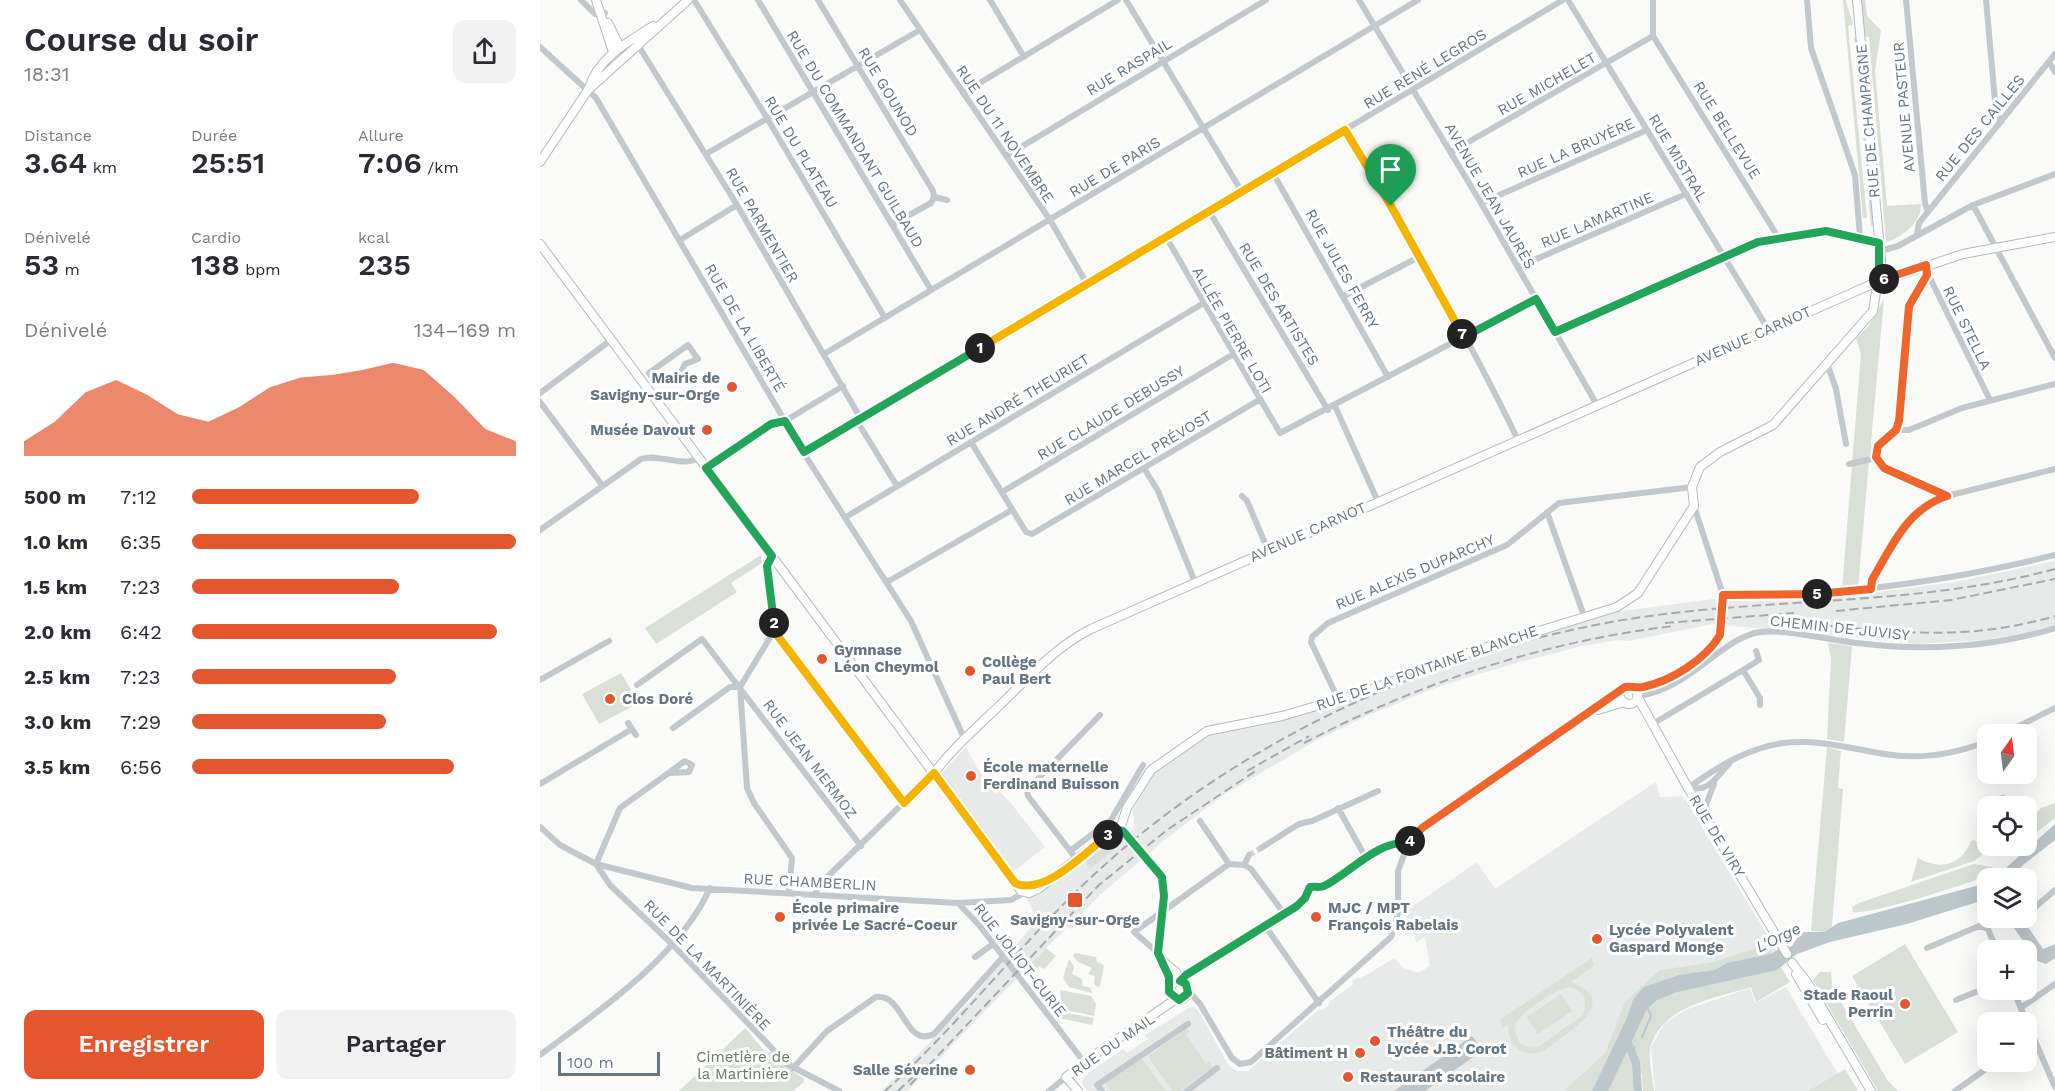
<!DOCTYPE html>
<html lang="fr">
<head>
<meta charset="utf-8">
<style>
	:root { --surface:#fff; --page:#f2f2f3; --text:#2b2b33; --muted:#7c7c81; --accent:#e4572e }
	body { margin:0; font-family:"Work Sans",sans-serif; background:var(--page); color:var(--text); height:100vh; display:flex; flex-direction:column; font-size:22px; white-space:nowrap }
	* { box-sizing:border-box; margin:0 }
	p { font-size:20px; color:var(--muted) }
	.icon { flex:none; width:33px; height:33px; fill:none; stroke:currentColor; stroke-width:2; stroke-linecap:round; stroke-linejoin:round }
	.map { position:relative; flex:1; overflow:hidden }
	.drawer { display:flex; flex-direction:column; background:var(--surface); width:540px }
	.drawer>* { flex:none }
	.needle { width:39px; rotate:14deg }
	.tools { position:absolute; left:1437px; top:724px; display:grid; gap:12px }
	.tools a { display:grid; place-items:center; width:60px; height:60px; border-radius:12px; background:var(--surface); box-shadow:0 6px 24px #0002; font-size:30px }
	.scale { position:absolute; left:18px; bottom:15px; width:102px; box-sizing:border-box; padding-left:6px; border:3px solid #657683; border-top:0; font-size:16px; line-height:21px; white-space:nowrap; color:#657683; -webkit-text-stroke:4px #fff; paint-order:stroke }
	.pin { position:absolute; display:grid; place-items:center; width:51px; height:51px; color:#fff; margin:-62px -26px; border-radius:50% 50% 50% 0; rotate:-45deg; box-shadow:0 0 6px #0007 }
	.pin .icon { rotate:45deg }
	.km { position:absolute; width:30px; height:30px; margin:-15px; border-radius:50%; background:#222; color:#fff; font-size:16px; line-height:30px; text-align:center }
	.round { display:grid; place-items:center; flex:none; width:63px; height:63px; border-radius:12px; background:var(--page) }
	.overview { display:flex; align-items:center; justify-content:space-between; height:102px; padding:0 24px }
	h1 { font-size:33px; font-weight:600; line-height:45px }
	.stats { display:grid; grid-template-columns:repeat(3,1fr); gap:9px; height:102px; padding:6px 24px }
	.stats div { display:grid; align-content:center }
	.stats b { font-size:30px; font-weight:600 }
	.stats small { font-size:16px; font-weight:400 }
	.stats p { font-size:16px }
	.chart { height:168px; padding:12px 24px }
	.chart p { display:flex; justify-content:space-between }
	.chart svg { width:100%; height:108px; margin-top:6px; fill:var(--accent); opacity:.7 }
	.primary-button { display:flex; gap:12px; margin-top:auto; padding:12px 24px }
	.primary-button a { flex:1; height:69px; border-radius:12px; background:var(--accent); color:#fff; font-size:24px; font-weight:600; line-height:69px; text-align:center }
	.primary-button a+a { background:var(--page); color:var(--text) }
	ul { padding:0 24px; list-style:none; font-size:20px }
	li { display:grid; grid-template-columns:96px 72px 1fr; align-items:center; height:45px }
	li i { height:15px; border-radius:8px; background:var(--accent) }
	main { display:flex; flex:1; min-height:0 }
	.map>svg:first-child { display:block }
</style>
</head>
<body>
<main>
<section class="drawer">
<div class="overview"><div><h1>Course du soir</h1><p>18:31</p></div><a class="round"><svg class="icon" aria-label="share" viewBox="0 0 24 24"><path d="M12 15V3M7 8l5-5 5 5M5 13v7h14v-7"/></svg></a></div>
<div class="stats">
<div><p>Distance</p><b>3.64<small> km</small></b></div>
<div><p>Durée</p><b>25:51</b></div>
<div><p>Allure</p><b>7:06<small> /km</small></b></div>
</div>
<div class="stats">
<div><p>Dénivelé</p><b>53<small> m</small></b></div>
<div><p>Cardio</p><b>138<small> bpm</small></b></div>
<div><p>kcal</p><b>235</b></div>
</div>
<div class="chart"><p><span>Dénivelé</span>134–169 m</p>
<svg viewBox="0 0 160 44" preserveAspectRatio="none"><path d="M0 44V38L10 30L20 18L30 13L40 19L50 27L60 30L70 24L80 16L90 12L100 11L110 9L120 6L130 9L140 20L150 33L160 38V44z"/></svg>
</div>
<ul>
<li><b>500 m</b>7:12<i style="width:70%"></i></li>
<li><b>1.0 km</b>6:35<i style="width:100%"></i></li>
<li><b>1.5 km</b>7:23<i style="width:64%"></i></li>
<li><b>2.0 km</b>6:42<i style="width:94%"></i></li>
<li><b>2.5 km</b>7:23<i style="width:63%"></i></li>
<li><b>3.0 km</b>7:29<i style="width:60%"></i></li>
<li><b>3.5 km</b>6:56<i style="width:81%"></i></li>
</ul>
<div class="primary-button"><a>Enregistrer</a><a>Partager</a></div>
</section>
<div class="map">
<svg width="1515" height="1091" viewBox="0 0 1515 1091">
	<rect width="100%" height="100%" fill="#fafaf8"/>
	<path fill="#e8e9e9" d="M1515,561V625L1481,634L1445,640L1376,644L1174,624L1088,641L1078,640L1042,646L973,664L900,686L829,715L779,739L682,796L627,838L561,894L543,912L545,915L531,929L528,927L506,948L368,1091H341L429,1002L497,920L486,897L545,858L551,865L594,829L593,810L613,773L673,731L871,677L974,641L1082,611L1181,598L1322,594L1415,582Z
		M426,747L436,766L456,794L459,791L470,802L505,847L474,871L401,774Z
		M1116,782L1120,797L1143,796L1241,958L1119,989L1060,1091H548L542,1084L544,1076L583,1049L587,1053L608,1039L605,1035L652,1006L657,1009L689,1066L697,1071H708L777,1011L788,1007L790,1001L814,984L812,981L818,977L820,979L854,958L863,968L878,973L890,966L885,937L876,942L874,934H867V910L937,862L955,889Z
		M1246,987L1298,1074L1268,1091H1115L1111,1047L1124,1024L1145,1010L1210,988L1215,1003Z"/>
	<path fill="#dadfd7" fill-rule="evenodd" d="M1303,0H1306C1307,10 1312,16 1313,25L1308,26L1327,218H1323Z
		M1320,0H1325L1327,16L1341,30L1335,71L1347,206L1381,204C1381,223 1363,237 1346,242L1329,37L1324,36Z
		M1314,38L1317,39L1334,226H1331Z
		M1344,299L1331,442L1333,458L1329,460L1318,588L1302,589L1321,354L1316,338L1328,327Z
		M221,555L222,563L191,583L197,592L116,644L105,628Z
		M1288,643L1312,646L1304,742L1287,739L1291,659Z
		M81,673L99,703L59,724L42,694Z
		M1287,747L1301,751L1298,788L1303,789L1292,926L1284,932L1271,931Z
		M1464,794L1469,807H1448L1447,820L1440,803Z
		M1515,803V818L1487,840V822L1501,808Z
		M580,839L585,840L550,869L545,862L571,841Z
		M1434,840L1440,845L1447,842L1449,850L1434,861L1371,882L1378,858C1400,871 1422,865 1431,841Z
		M1434,864L1452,867V874C1430,883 1332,915 1313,912L1312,907L1319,903Z
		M1365,944L1418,1032L1365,1064L1312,976Z
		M1227,945L1250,982L1216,1002L1211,987C1176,998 1124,1005 1111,1045C1107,1057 1113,1078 1114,1091H1103L1102,1074L1106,1073L1101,1074L1102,1091H1024L1065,1053L1085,1002L1120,970L1169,963Z
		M506,948L516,956L504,969L499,966L492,974L482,973Z
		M535,953L556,957L557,962L564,965L560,986L557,987L554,983L555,976L548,974L552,968L538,962L533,956Z
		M1052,958L1054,966L1031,982C1074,998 1043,1023 1021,1038C1014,1043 1005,1051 997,1053C979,1056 966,1041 969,1024L962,1028L961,1019ZM1030,987C1045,991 1048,1003 1043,1015L998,1047L991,1048L979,1043L974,1027C978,1013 1016,989 1030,987Z
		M529,959L534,967L532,974L542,979L543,986L551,988L552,993L529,987L523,978Z
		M1280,972H1291L1292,987L1348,1081L1358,1091H1338L1273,980Z
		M520,990L551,996L556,1004L554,1016L517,1008L521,998Z
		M1021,994L1032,1011L998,1034L987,1017Z
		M516,1011L554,1018L552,1025L515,1017Z
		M205,1028L227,1054L232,1050L249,1068L263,1078L264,1082L253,1091H139Z
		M647,1029L650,1031L646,1034L666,1064L670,1061L672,1067L640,1091H632L608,1056Z
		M602,1059L626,1091H570L566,1083L597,1060Z
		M1305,1069L1318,1091H1268Z"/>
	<path fill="#bbc7cb" d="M1515,824V840L1483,865L1471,879H1465L1467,867Z
		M1447,883V899L1367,924L1290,942L1257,954L1237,970L1137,992L1117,1000L1107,1009L1068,1091H1052L1087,1018L1093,1000L1104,987L1139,975L1175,970L1187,963L1231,954L1243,946L1245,949L1252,946L1261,932H1284L1298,923Z
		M1467,918H1482L1503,949L1515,944V958L1506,964L1497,961Z
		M932,1036L943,1050L885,1091H854Z"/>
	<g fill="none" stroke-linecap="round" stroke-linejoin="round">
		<path stroke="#bbc7cb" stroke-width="2" d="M1102,1037L1111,1016L1107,1007
			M1092,1051L1095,1047"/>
		<path stroke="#bbc7cb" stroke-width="8" d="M1088,1043L1096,1063L1098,1091"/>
		<path stroke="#d5d9db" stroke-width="6" stroke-dasharray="6 3" stroke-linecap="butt" d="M709,855L721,848"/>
		<defs>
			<path id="secondary" d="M56,0L73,52
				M68,23L80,47
				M49,88C58,58 88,42 113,26
				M0,162L48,90L148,0
				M0,244L481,891L489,893L498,889L559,842L580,829
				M1080 695a9 9 0 1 1 18 0a9 9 0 1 1-18 0Z
				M1097,696L1148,788L1247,954
				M1058,710L1084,702
				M394,773C413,748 436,728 459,706C488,678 515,647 551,629L1330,285L1423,254L1515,237
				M580,829L587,808L611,770L667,731L742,716L828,691L908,659L1077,607L1098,593L1154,506L1152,487L1160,467L1180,452L1233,425L1333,311L1341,260L1317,0
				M580,829L622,877L624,896L618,953L624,962L630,986
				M868,844L882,827L1083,689
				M476,883L487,887L503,882
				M625,963L636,972L639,981
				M1252,963L1267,982L1331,1091
				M1256,974L1283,1020
				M630 990a9 9 0 1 1 18 0a9 9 0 1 1-18 0Z
				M538,1091L526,1077L544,1062L636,999"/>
		</defs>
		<use href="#secondary" stroke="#b3babf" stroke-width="10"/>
		<path stroke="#c3c8cc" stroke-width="6" d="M41,0L55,14L65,13
			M154,0L227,118L345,318
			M218,0L391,290
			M278,0L393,191L394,197L391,203L353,224
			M360,0L510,220L547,284
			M450,0L484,57
			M586,0L702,192
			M819,0L941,203L1057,405
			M1028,0L1228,329
			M1113,0V36
			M1267,0L1271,48L1315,175L1320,237
			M1366,0L1385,203L1388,212
			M1446,0L1456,112L1461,122
			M1113,36L1235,232L1237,238
			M98,45L197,205L321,419
			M0,47L56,98L263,452L371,621L424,738
			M1509,62L1515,72
			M423,93L578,0
			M805,130C867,231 927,334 978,440
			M911,152L1113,36
			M166,154L380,30
			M466,156L726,0
			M733,173L848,377
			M394,197L407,200
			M941,203L1107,130
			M1433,205L1515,358
			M669,211L788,410
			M1377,234L1379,223L1515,54
			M626,237L740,433L996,299
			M140,240L197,205
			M1340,251L1358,246L1433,205L1515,174
			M978,267L1146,194
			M1387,272L1450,400
			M804,296L879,257
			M1015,332L1218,242L1286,231L1339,243
			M148,345L158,359L145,364L139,376L114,380L109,373Z
			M284,354L878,0
			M1287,363L1296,389L1306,444
			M0,393L71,340
			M0,402L62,485
			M795,406L838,502
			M317,421L357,486
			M1356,430L1369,306L1387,275
			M431,442L486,532L492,534L719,400
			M263,452L1023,0
			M1309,464L1332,459
			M166,468L231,425L245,421L303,386
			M604,468L618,491L655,582
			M462,492L692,355
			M702,496L707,501L728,550
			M1407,496L1344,468L1336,457L1338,446L1356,430H1369L1422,408L1515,384
			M1154,506L1183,595L1184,606
			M1007,512L1044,616
			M306,517L662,304
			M0,530L101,459C120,453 141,468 159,458
			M232,556L227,566L234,631L200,687L207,788L214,803L252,858L249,893
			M347,582L472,510
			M1331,589L1332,580L1361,530L1385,505L1407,496L1515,469
			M1183,595C1296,597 1406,582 1515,555
			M234,631L365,803
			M1203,670L1219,660L1216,651
			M0,680L69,641
			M97,685L162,639L321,846
			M1094,688C1123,684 1178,657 1182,625
			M1097,696C1148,691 1183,636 1221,632C1247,629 1289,640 1316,643C1382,651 1451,648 1515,628
			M798,699L771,642L772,637L788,623L967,545L1019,503L1152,487
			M88,723L96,735
			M1111,725L1203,670L1220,698V705
			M133,728L190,687H200
			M1461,735L1515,708
			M0,784L92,729
			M1148,788C1177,767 1208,748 1243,743C1277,739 1310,748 1344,754C1380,760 1413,755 1448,741
			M1148,788C1170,792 1175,778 1189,764
			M798,808L826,858
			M1169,820L1166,805L1174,784
			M660,821L689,864
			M0,827L20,845L56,864L152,888L418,903L471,900L487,891
			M721,848L759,824L772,821L838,791
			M530,851L571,820L603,765
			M537,860L488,796L487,790L560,715
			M56,864L70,885L132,944L247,1064L299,1091
			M56,864L80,808L145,761L152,765L149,772L131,773
			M704,865L709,855
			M275,895L279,885L394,773
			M418,903L439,925L544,1062
			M1486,915L1515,890
			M726,927L779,1003
			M1387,948L1439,926L1448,929L1457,951
			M618,953L594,932L689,864L704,865L711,869L743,912
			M435,957L453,944
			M640,981L646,975L757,906L765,899L770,887C775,886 780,888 784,885C807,875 842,837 868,844L858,871V913L851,937L711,1062L700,1064L692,1058L660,1004L648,990
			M1473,990L1515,1087
			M1416,1000L1448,987
			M1482,1007L1515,984
			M0,1055C59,1011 139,957 170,888
			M253,1068L287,1031L336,997C364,993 365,1049 394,1034L463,957
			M509,1091L526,1077
			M562,1091L557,1085L648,1024
			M647,1091L677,1068
			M1415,1091L1456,1062"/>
		<use href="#secondary" stroke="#fff" stroke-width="8"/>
		<path stroke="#a2aab0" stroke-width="2" stroke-dasharray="9 4.5" stroke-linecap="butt" d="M1296,611L1411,600L1515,579
			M1232,621C1335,628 1412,646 1515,616
			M1125,623L1254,613
			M764,743C879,683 1004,641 1134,626
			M707,771L769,736
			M370,1085L559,885L627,830L717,770
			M345,1091C417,1027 475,950 544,884C687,747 882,655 1077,621C1223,596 1371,608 1515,569
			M358,1091L374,1076"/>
		<path stroke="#c3c8cc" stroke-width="6" d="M1182,625L1184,606"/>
	</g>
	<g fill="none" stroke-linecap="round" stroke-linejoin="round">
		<defs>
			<path id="split-1" d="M440,348L805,130L851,206"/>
			<path id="split-2" d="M234,623L227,566L232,556L166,468L231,424L245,421L264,452L440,348"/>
			<path id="split-3" d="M234,623V631L364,803L394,773L475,883C504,897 547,851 568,835"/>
			<path id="split-4" d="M568,835L578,830L583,831L622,877L624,896L618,953L629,977V992L639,1000L648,993L646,984L640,981L646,975L757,906L765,898L770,887C775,886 780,888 784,886C807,875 842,837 868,844L870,841"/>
			<path id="split-5" d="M870,841L882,828L1085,687C1091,686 1096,688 1103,687C1131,681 1165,660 1180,635L1183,595L1277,594"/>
			<path id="split-6" d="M1277,594L1331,589L1332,580C1352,546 1367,509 1407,496L1344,468L1336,457L1338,446L1356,430L1359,421L1369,306L1387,275L1386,265L1344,279"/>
			<path id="split-7" d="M922,334L924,337L996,299L1015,332L1218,242L1286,231L1339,243V281L1344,279"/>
			<path id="split-8" d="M851,206L922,334"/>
		</defs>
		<use href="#split-1" stroke="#fff" stroke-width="12"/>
		<use href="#split-2" stroke="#fff" stroke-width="12"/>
		<use href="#split-3" stroke="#fff" stroke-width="12"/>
		<use href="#split-4" stroke="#fff" stroke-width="12"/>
		<use href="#split-5" stroke="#fff" stroke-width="12"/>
		<use href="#split-6" stroke="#fff" stroke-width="12"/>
		<use href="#split-7" stroke="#fff" stroke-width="12"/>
		<use href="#split-8" stroke="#fff" stroke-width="12"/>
		<use href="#split-1" stroke="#f5b400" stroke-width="8"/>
		<use href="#split-2" stroke="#22a559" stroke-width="8"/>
		<use href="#split-3" stroke="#f5b400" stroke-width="8"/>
		<use href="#split-4" stroke="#22a559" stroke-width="8"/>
		<use href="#split-5" stroke="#f0652b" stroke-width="8"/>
		<use href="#split-6" stroke="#f0652b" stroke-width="8"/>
		<use href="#split-7" stroke="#22a559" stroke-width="8"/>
		<use href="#split-8" stroke="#f5b400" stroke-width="8"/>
	</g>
	<g fill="#e4572e" stroke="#fff" stroke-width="2">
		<circle cx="192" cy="387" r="6"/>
		<circle cx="167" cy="430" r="6"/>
		<circle cx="282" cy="659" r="6"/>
		<circle cx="430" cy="671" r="6"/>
		<circle cx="70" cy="699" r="6"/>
		<circle cx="431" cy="776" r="6"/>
		<rect x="527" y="892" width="16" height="16" rx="3"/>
		<circle cx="240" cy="917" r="6"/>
		<circle cx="776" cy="917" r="6"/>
		<circle cx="1057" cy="939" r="6"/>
		<circle cx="1365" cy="1004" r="6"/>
		<circle cx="835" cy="1041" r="6"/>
		<circle cx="820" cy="1053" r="6"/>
		<circle cx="430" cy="1070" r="6"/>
		<circle cx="808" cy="1077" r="6"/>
	</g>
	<g text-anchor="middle" stroke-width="6" stroke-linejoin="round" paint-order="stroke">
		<g font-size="15" fill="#657683" stroke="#fff">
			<text transform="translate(589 67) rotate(-31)" y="5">RUE RASPAIL</text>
			<text transform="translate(885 69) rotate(-31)" y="5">RUE RENÉ LEGROS</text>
			<text transform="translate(1007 84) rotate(-30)" y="5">RUE MICHELET</text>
			<text transform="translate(348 92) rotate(59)" y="5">RUE GOUNOD</text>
			<text transform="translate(1364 107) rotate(-95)" y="5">AVENUE PASTEUR</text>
			<text transform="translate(1328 121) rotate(-95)" y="5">RUE DE CHAMPAGNE</text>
			<text transform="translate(1440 128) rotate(-51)" y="5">RUE DES CAILLES</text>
			<text transform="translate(1187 130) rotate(58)" y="5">RUE BELLEVUE</text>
			<text transform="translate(465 134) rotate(56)" y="5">RUE DU 11 NOVEMBRE</text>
			<text transform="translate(315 139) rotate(59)" y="5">RUE DU COMMANDANT GUILBAUD</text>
			<text transform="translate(1036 148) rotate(-24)" y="5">RUE LA BRUYÈRE</text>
			<text transform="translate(261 152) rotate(59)" y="5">RUE DU PLATEAU</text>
			<text transform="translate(1138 158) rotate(59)" y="5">RUE MISTRAL</text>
			<text transform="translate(575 167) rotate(-31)" y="5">RUE DE PARIS</text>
			<text transform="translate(950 196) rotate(60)" y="5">AVENUE JEAN JAURÈS</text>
			<text transform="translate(1057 220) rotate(-23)" y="5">RUE LAMARTINE</text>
			<text transform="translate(222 225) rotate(60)" y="5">RUE PARMENTIER</text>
			<text transform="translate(802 269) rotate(61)" y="5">RUE JULES FERRY</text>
			<text transform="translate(739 304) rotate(59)" y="5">RUE DES ARTISTES</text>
			<text transform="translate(205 328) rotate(60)" y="5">RUE DE LA LIBERTÉ</text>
			<text transform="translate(1427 328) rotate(64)" y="5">RUE STELLA</text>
			<text transform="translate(692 330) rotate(60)" y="5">ALLÉE PIERRE LOTI</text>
			<text transform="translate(1213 336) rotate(-24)" y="5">AVENUE CARNOT</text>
			<text transform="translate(478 400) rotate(-31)" y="5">RUE ANDRÉ THEURIET</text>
			<text transform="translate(571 413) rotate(-31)" y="5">RUE CLAUDE DEBUSSY</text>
			<text transform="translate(598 458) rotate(-31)" y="5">RUE MARCEL PRÉVOST</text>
			<text transform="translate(768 532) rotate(-24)" y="5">AVENUE CARNOT</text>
			<text transform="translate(875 572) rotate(-23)" y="5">RUE ALEXIS DUPARCHY</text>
			<text transform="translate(1300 628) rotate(6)" y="5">CHEMIN DE JUVISY</text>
			<text transform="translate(887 668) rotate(-19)" y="5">RUE DE LA FONTAINE BLANCHE</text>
			<text transform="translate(270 759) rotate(53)" y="5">RUE JEAN MERMOZ</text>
			<text transform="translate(1177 836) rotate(59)" y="5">RUE DE VIRY</text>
			<text transform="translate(270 882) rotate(3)" y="5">RUE CHAMBERLIN</text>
			<text transform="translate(480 960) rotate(52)" y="5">RUE JOLIOT-CURIE</text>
			<text transform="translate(167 965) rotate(46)" y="5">RUE DE LA MARTINIÈRE</text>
			<text transform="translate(573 1045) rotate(-35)" y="5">RUE DU MAIL</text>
		</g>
		<g font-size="15" font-weight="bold" fill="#657683" stroke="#fff" text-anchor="start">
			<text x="180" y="383" text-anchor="end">Mairie de<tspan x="180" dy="17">Savigny-sur-Orge</tspan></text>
			<text x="155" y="435" text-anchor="end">Musée Davout</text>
			<text x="294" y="655">Gymnase<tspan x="294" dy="17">Léon Cheymol</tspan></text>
			<text x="442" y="667">Collège<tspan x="442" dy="17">Paul Bert</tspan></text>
			<text x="82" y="704">Clos Doré</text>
			<text x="443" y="772">École maternelle<tspan x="443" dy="17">Ferdinand Buisson</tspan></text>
			<text x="252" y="913">École primaire<tspan x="252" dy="17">privée Le Sacré-Coeur</tspan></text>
			<text x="788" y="913">MJC / MPT<tspan x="788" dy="17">François Rabelais</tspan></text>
			<text x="535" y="925" text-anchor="middle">Savigny-sur-Orge</text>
			<text x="1069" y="935">Lycée Polyvalent<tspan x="1069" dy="17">Gaspard Monge</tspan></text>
			<text x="1353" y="1000" text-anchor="end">Stade Raoul<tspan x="1353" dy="17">Perrin</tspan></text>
			<text x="847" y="1037">Théâtre du<tspan x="847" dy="17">Lycée J.B. Corot</tspan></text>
			<text x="808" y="1058" text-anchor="end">Bâtiment H</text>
			<text x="418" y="1075" text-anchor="end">Salle Séverine</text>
			<text x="820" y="1082">Restaurant scolaire</text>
		</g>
		<g font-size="15" fill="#687a64" stroke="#fff">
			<text x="203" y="1062">Cimetière de<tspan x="203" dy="17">la Martinière</tspan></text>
		</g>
		<g font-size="16" font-style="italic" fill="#60757c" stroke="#fff">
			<text transform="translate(1238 937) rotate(-26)" y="6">L'Orge</text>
		</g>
	</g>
</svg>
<div class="tools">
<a><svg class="needle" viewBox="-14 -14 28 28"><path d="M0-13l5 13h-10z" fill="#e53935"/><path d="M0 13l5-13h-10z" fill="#7c7c81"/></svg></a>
<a><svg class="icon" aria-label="locate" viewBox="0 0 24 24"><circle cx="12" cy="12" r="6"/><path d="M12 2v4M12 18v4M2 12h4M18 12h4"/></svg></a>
<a><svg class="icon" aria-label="layers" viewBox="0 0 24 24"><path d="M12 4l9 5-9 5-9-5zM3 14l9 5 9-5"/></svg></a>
<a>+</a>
<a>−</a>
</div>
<div class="scale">100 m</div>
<div class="pin" style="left:851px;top:206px;background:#1e9e55"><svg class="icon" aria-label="arrive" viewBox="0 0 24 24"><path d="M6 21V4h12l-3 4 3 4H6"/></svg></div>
<b class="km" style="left:440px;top:348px">1</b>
<b class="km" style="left:234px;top:623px">2</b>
<b class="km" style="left:568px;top:835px">3</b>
<b class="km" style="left:870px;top:841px">4</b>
<b class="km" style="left:1277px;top:594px">5</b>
<b class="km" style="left:1344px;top:279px">6</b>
<b class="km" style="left:922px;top:334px">7</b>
</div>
</main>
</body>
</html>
